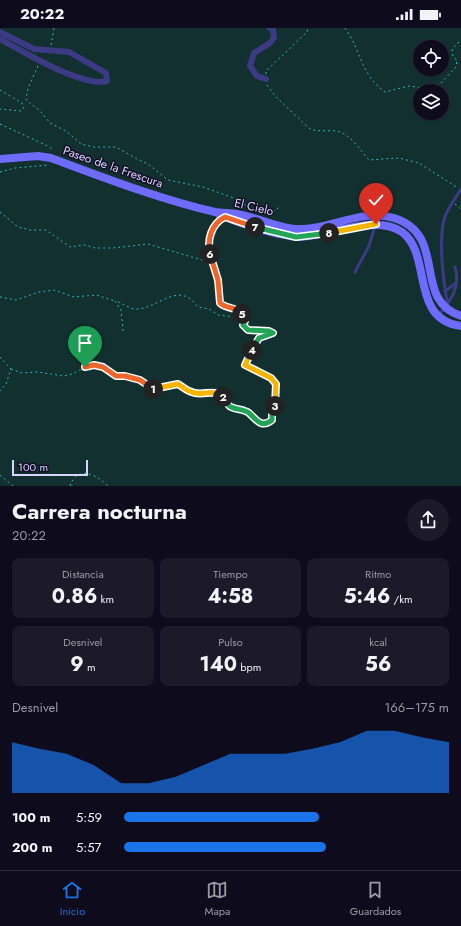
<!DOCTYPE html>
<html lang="es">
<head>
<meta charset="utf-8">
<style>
	:root { --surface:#0e0b1c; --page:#1c1929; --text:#f1f3f6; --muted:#9b9ba3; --line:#2e2b3b; --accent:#1a73e8 }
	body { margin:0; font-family:Jost,sans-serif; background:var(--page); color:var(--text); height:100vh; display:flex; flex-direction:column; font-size:15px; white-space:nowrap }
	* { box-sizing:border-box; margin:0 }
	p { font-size:13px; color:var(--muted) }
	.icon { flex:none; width:22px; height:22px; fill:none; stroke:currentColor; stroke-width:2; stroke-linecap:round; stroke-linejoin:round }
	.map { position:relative; height:458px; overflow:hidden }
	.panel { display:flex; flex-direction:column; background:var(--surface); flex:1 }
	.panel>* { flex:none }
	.buttons { position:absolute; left:413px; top:12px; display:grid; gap:8px }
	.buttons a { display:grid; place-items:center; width:36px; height:36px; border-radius:50%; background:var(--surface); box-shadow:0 1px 3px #0004,0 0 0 1px var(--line); font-size:20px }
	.scale { position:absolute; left:12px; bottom:10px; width:76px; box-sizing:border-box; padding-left:4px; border:2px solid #d9d4ff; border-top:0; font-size:11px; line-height:14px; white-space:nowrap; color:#d9d4ff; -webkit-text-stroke:3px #130f26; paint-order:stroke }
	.pin { position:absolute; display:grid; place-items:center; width:34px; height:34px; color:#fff; margin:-41px -17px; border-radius:50% 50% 50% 0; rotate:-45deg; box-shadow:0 0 4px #0007 }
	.pin .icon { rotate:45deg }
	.km { position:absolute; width:20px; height:20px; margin:-10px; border-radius:50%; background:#222; color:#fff; font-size:11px; line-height:20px; text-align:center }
	.round { display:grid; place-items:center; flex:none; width:42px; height:42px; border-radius:21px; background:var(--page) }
	.summary { display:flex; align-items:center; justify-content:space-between; height:68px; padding:0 12px }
	h1 { font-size:22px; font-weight:700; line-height:30px }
	.metrics { display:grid; grid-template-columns:repeat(3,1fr); gap:6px; height:68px; padding:4px 12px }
	.metrics div { display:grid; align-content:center; border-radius:8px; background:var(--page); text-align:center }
	.metrics b { font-size:20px; font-weight:700 }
	.metrics small { font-size:11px; font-weight:400 }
	.metrics p { font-size:11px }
	.chart { height:112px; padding:8px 12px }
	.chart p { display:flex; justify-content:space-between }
	.chart svg { width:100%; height:72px; margin-top:4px; fill:var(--accent); opacity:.7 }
	ul { padding:0 12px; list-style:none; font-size:13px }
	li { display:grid; grid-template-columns:64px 48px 1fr; align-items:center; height:30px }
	li i { height:10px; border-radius:5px; background:var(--accent) }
	.status { display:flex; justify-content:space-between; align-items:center; height:28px; padding:0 20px; background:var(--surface); direction:ltr }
	.status svg { height:11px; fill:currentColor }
	.menu { display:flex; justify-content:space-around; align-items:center; height:56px; border-top:1px solid var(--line); background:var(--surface); font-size:11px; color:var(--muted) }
	.menu a { display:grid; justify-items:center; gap:2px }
	.menu .on { color:var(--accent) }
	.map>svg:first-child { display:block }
</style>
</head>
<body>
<div class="status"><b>20:22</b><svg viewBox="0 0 49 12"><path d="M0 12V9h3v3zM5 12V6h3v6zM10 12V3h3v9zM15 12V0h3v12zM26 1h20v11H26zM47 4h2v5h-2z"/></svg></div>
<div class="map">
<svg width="461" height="458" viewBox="0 0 461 458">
	<rect width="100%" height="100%" fill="#130f26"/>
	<path fill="#12302f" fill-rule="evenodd" d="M0,0H461V458H0ZM420,19H442V41H420ZM420,63H442V85H420Z"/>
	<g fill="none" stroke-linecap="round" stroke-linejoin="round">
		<path stroke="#2fb8b0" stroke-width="1" stroke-dasharray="2 3" stroke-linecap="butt" d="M345,0C362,24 360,46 385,64L409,58L431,61L440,56L456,39L457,32L453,29L452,21L461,12
			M51,17L54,0
			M38,38L28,60L26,72L40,83L50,95L66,103L81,116L94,119H116L137,131L148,136L168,152L203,159L234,170L249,179L262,183H274L281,178
			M266,46V43L307,4L308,0
			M267,57L276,69L310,101C319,104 327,102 336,103C350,105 360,122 369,132L399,130L419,135L458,160
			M0,62L22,75L24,79L21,83L0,81
			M0,96L50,119L53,123
			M0,144L15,140L49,137
			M455,176L461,181
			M235,179L239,173
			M0,184L18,199L30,202H46L70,219L85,217L95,220H113L148,216L212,235
			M0,269L16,272L39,264L54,262L74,269L96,267L115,273
			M123,303L121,282L115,273C124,275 129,282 138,281C155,280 173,260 189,270C193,272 195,276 198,279L209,281L218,287L244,290L237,281L222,277C217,271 219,263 218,256C216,230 200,217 219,192
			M0,329L11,341L6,356L0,363
			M11,341L22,345L38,344L63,348L72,346L88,338L94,337L106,340L116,348H125L140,352L153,361H162L174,355L194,365L219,366L230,379L249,385L257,395H267L272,391C272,379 278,370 277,356L271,350L245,337L259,310L273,305L269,303L247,302L243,297L244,290
			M0,447L13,458
			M70,458C77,437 96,446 108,458"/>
		<path stroke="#3d3a85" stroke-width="3" d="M355,244L369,218L378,188
			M445,263L456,255
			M448,276C443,256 438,207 445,189C448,179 456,170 461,161
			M439,287C451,272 461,259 455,239"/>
		<path stroke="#3d3a85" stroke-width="6" d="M0,4L34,21L69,24L106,45L107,53C83,60 22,23 0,11
			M266,51L257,48L250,38L254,25L270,15L274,10L273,2L270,0"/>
		<path stroke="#6f6bff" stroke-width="8" d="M0,131L38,128L51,130C105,150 159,171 215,184C222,185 230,185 237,186C256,189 275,199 295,201C328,203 361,180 394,190C449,207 411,272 461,288
			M219,186C237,195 278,208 298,209C328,209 375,185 402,204C433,227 409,291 461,298"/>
	</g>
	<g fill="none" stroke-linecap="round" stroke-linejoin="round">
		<defs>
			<path id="split-1" d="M85,339L94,337L103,339L116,348H125L140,352L153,361"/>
			<path id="split-2" d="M153,361L178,356C184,360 188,364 195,365C206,367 214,361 223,369"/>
			<path id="split-3" d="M223,369C225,372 228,378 231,379C237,382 244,381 249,385C256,391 261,401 272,392V383L275,378"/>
			<path id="split-4" d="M252,322L245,337L271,350L276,356L275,378"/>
			<path id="split-5" d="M242,286L245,293L243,297L248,302L269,303L273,305L259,310L252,322"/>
			<path id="split-6" d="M210,226L218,252L220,275C226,281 235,278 242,286"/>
			<path id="split-7" d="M210,226C207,212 211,196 225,189L255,199"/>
			<path id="split-8" d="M255,199L296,209L329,205"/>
			<path id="split-9" d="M329,205L376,196"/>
		</defs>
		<use href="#split-1" stroke="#fff" stroke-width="8"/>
		<use href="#split-2" stroke="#fff" stroke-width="8"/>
		<use href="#split-3" stroke="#fff" stroke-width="8"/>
		<use href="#split-4" stroke="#fff" stroke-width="8"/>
		<use href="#split-5" stroke="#fff" stroke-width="8"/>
		<use href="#split-6" stroke="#fff" stroke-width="8"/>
		<use href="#split-7" stroke="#fff" stroke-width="8"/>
		<use href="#split-8" stroke="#fff" stroke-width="8"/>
		<use href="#split-9" stroke="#fff" stroke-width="8"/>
		<use href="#split-1" stroke="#f0652b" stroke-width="5"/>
		<use href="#split-2" stroke="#f5b400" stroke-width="5"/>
		<use href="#split-3" stroke="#22a559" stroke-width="5"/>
		<use href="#split-4" stroke="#f5b400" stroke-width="5"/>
		<use href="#split-5" stroke="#22a559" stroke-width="5"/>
		<use href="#split-6" stroke="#f0652b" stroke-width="5"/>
		<use href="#split-7" stroke="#f0652b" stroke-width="5"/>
		<use href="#split-8" stroke="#22a559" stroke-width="5"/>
		<use href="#split-9" stroke="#f5b400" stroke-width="5"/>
	</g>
	<g text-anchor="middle" stroke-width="3" stroke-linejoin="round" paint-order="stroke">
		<g font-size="12" fill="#d9d4ff" stroke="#130f26">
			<text transform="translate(113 139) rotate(19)" y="4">Paseo de la Frescura</text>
			<text transform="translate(254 179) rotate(13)" y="4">El Cielo</text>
		</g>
	</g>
</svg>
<div class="buttons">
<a><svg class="icon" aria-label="locate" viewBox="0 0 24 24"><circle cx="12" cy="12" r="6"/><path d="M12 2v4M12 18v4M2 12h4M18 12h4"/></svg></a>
<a><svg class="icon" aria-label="layers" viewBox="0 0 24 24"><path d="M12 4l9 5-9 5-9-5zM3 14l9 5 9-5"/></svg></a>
</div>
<div class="scale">100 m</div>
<div class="pin" style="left:85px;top:339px;background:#1e9e55"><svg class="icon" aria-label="arrive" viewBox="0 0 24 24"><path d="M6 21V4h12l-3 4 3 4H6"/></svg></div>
<div class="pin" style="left:376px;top:196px;background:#d93025"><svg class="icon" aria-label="check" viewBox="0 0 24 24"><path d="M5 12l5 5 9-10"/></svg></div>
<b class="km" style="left:153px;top:361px">1</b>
<b class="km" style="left:223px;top:369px">2</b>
<b class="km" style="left:275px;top:378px">3</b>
<b class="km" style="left:252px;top:322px">4</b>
<b class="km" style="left:242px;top:286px">5</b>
<b class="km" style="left:210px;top:226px">6</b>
<b class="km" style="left:255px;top:199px">7</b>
<b class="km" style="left:329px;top:205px">8</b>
</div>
<section class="panel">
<div class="summary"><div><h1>Carrera nocturna</h1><p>20:22</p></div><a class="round"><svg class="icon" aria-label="share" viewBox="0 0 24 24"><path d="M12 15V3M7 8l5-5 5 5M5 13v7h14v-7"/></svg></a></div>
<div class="metrics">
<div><p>Distancia</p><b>0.86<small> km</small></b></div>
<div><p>Tiempo</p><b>4:58</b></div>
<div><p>Ritmo</p><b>5:46<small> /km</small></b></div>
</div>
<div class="metrics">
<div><p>Desnivel</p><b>9<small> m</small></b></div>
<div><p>Pulso</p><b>140<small> bpm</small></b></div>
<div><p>kcal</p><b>56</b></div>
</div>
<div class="chart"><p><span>Desnivel</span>166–175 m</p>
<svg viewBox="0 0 160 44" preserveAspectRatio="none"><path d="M0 44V13L10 17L20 20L30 27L40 38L50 38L60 34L70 27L80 20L90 20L100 20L110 17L120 13L130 6L140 6L150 10L160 13V44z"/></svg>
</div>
<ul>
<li><b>100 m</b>5:59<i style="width:60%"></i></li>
<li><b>200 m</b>5:57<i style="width:62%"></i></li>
</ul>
</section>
<nav class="menu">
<a class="on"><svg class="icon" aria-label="home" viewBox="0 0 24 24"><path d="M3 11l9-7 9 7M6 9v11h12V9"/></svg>Inicio</a>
<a><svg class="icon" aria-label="map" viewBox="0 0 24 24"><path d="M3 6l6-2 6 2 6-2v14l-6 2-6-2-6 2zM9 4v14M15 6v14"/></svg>Mapa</a>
<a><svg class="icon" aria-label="saved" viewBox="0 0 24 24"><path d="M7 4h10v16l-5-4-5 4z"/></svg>Guardados</a>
</nav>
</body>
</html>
